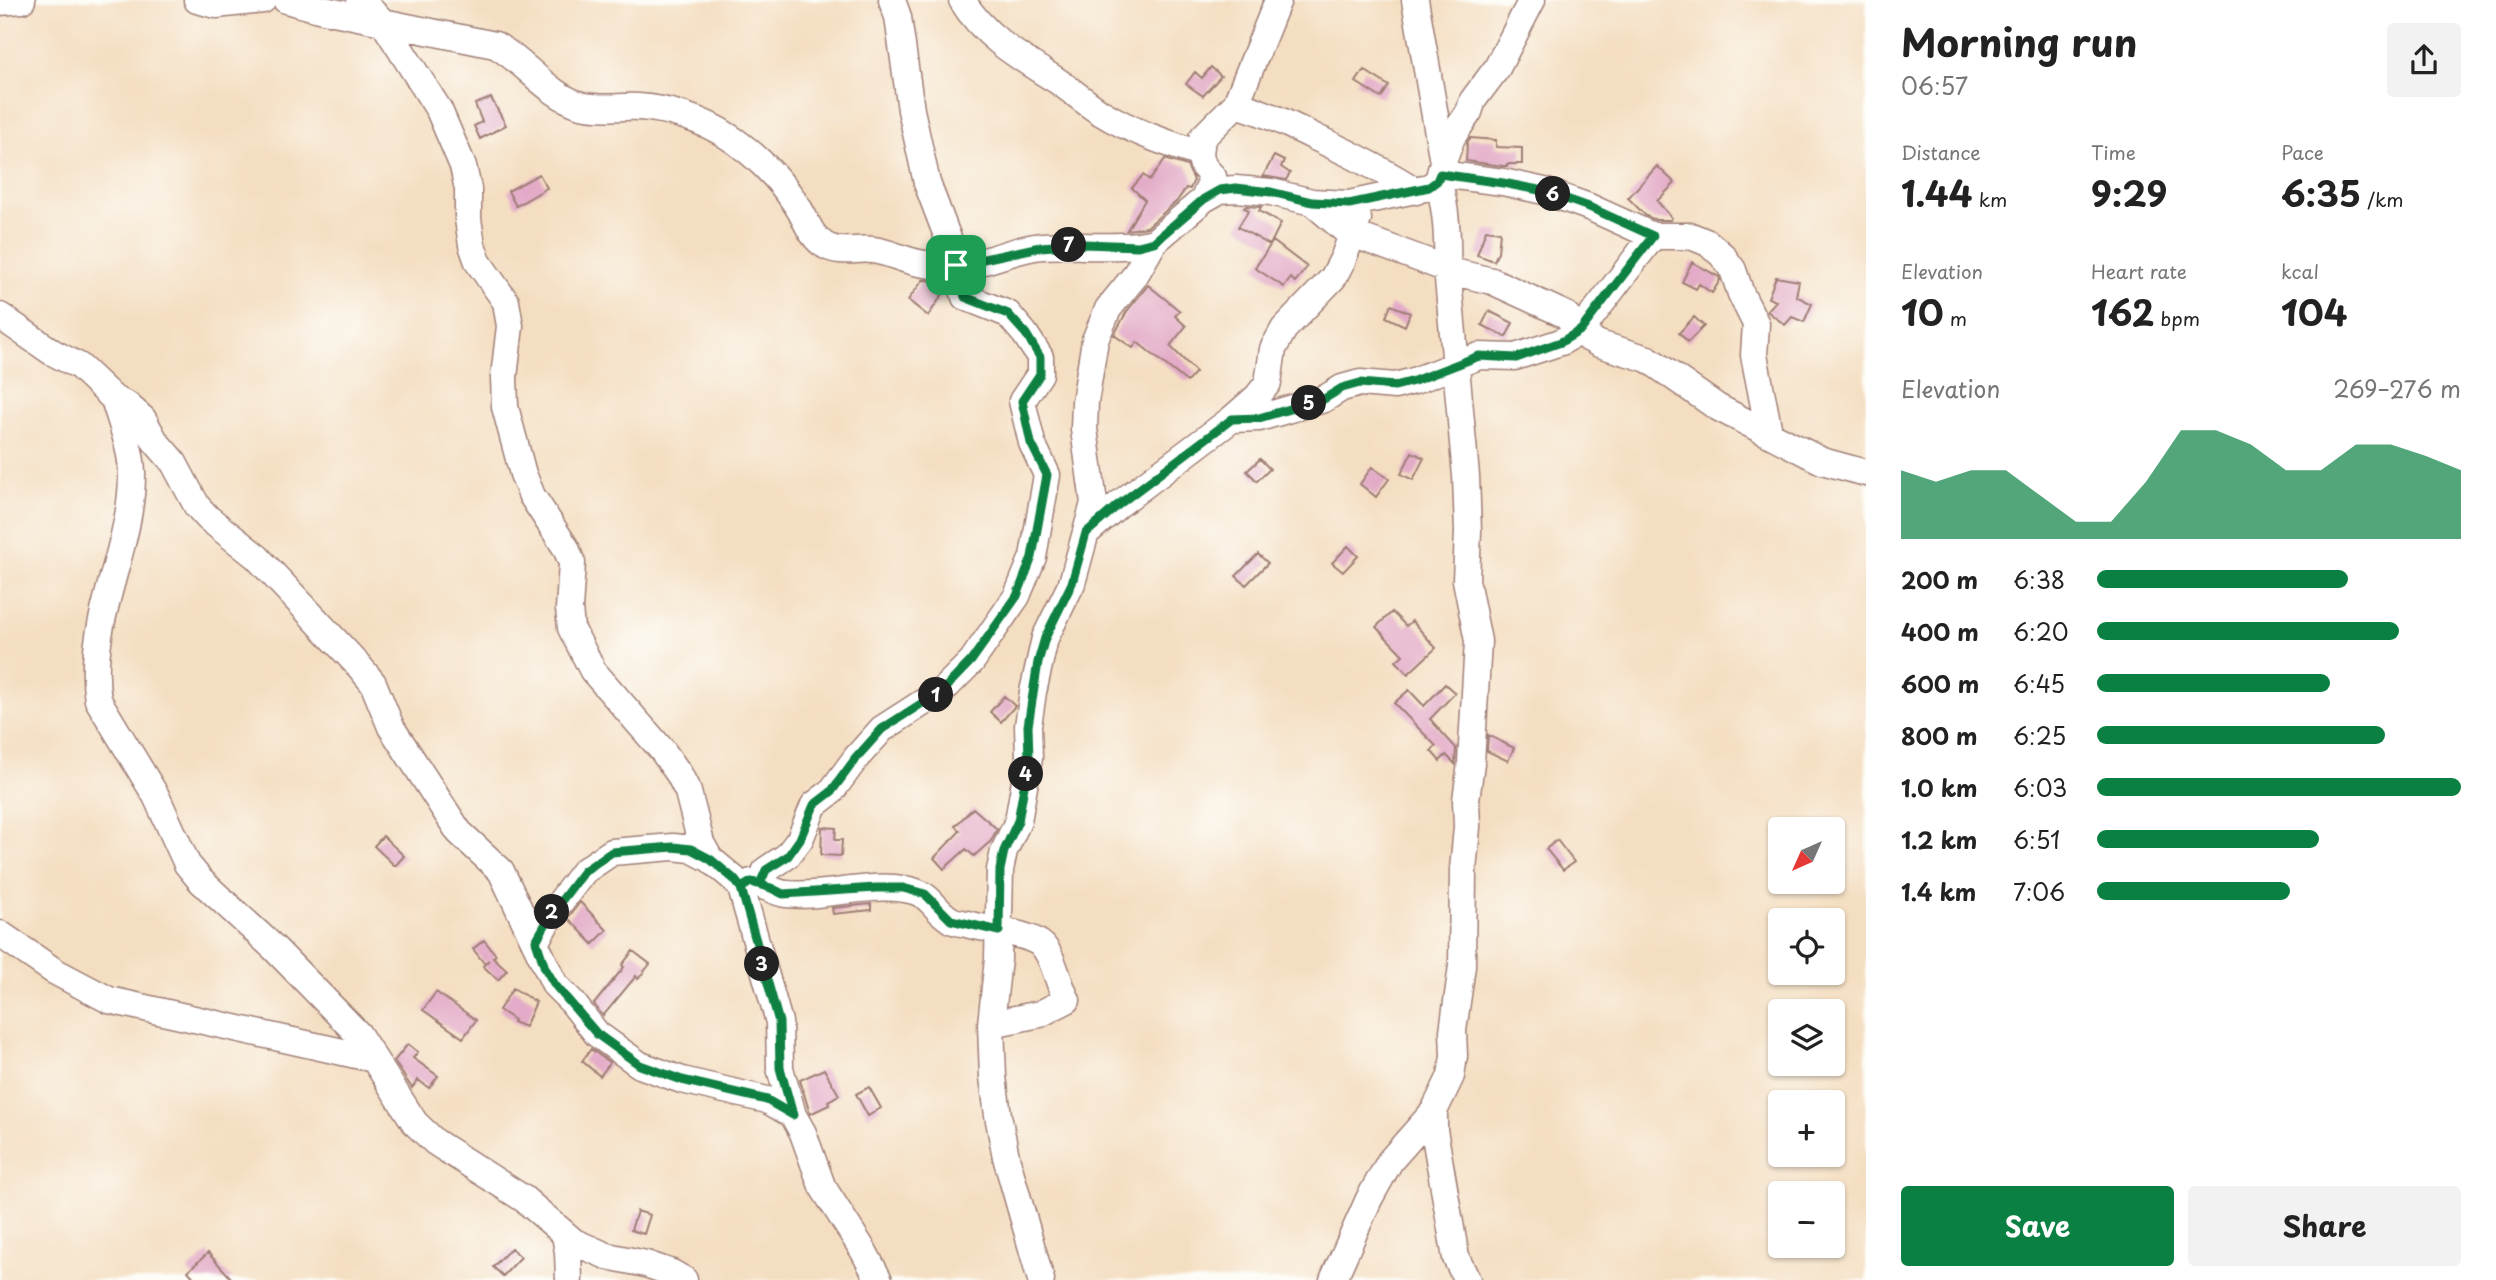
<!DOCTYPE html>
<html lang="en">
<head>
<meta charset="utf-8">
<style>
	:root { --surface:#fff; --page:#f2f2f2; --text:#222; --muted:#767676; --accent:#0b8043 }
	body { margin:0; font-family:"Playpen Sans",sans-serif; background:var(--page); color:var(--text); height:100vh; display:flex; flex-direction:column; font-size:26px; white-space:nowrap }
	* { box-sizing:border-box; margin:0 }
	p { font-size:23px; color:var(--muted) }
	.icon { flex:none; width:38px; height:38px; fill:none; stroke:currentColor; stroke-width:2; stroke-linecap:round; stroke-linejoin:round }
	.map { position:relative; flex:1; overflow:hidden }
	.details { display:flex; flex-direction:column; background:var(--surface); width:630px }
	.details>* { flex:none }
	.needle { width:46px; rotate:225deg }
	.buttons { position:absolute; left:1768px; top:817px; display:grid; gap:14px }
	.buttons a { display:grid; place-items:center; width:77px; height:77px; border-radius:7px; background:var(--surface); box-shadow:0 2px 5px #0004; font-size:35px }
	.pin { position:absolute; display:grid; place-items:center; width:60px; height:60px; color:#fff; margin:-30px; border-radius:14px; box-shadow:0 4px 10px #0006 }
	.km { position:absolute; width:35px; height:35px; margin:-18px; border-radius:50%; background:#222; color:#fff; font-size:19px; line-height:35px; text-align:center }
	.round { display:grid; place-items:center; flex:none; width:74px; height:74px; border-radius:7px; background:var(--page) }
	.summary { display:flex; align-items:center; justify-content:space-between; height:119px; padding:0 35px }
	h1 { font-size:38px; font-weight:700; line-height:52px }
	.metrics { display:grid; grid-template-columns:repeat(3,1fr); gap:10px; height:119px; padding:7px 35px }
	.metrics div { display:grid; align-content:center }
	.metrics b { font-size:35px; font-weight:700 }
	.metrics small { font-size:19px; font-weight:400 }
	.metrics p { font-size:19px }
	.chart { height:196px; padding:14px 35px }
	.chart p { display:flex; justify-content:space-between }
	.chart svg { width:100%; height:126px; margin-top:7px; fill:var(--accent); opacity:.7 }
	.cta { display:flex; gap:14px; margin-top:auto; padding:14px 35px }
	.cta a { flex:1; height:80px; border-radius:7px; background:var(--accent); color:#fff; font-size:28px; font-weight:700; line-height:80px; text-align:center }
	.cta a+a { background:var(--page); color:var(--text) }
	ul { padding:0 35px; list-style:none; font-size:23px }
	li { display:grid; grid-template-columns:112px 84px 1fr; align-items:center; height:52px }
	li i { height:18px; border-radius:9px; background:var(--accent) }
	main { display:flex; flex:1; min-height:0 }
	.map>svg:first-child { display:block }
</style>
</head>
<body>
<main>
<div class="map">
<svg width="1866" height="1280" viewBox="0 0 1866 1280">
	<rect width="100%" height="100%" fill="#fdfcf7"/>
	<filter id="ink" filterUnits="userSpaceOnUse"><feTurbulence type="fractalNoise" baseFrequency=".0143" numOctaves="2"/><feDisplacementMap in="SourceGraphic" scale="14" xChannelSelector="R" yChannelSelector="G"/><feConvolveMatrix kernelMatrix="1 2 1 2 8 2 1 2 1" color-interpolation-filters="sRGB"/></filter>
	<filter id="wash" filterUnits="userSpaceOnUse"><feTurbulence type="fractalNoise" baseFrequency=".00686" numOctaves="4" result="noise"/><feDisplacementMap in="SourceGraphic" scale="28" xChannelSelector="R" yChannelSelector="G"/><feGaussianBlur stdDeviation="1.57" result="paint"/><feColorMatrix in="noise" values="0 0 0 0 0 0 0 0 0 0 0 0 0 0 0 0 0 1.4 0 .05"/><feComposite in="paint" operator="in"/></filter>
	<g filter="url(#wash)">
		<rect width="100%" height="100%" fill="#f4dec1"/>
		<g id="blocks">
			<path fill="#e3abc7" d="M1211,67L1221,76L1203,96L1186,84L1195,72L1202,78Z
				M1364,70L1389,86L1381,98L1356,82Z
				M491,98L506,125L480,139L474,126L482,122L475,104Z
				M1470,138L1496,140V147L1522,148V164H1507V166H1503L1466,161L1467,143Z
				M1274,156L1284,161L1281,167L1290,173L1286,180L1263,176Z
				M1165,159L1187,166L1194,180L1190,189L1186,188L1177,201L1147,227L1127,230L1145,200L1132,188L1143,175L1150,180Z
				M1657,166L1675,183L1657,201L1672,218L1671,220H1656L1646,216L1628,198Z
				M539,174L547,188L516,206L508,191Z
				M1246,206L1261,207L1259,211L1281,223L1270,245L1238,227L1249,210L1244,208Z
				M1486,230L1500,232L1498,252L1494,261L1477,255Z
				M1273,241L1307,267L1295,282L1291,278L1284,287L1255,268Z
				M1692,262L1719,277L1720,280L1712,293L1699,284L1696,289L1682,282Z
				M1776,277L1799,281L1796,296L1812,304L1804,322L1792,317L1785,325L1767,311L1776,301L1768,298Z
				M923,280L940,281L946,289L928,316L908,300Z
				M1148,285L1180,311L1175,316L1186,326L1170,346L1196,372L1187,382L1137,342L1133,348L1114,335L1127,311Z
				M1391,305L1410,313L1405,326L1386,317Z
				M1489,311L1513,323L1506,337L1482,325Z
				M1694,317L1704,326L1688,342L1679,333Z
				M1412,452L1424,458L1413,480L1401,474Z
				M1260,459L1270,469L1257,481L1247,471Z
				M1372,467L1389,479L1376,497L1360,484Z
				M1348,546L1358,556L1343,572L1332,563Z
				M1258,554L1268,563L1246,585L1236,576Z
				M1392,612L1406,626L1412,621L1436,648L1408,674L1396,661L1403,655L1376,627Z
				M1445,684L1455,693L1430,719L1456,748L1455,764L1446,755L1440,761L1431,751L1436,746L1394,703L1409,690L1424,706Z
				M1004,696L1015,706L1001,722L990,712Z
				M1488,735L1514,748L1508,761L1487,751Z
				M973,808L997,829L991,841L974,856L966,849L944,869L934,858L960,831L955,826Z
				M822,827L836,828L835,840H842L841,856L821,855Z
				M383,836L404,856L395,866L374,846Z
				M1557,840L1574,862L1563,870L1546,849Z
				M580,902L607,930L593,944L568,918Z
				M871,904V910L833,914L832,908Z
				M484,940L496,955L493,957L507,970L498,980L483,966L489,960L484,963L473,949Z
				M633,951L650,964L638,979L636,976L603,1016L594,1004L624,967L622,965Z
				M513,988L536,1002L525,1027L513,1022L514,1020L499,1010Z
				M436,992L476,1020L463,1038L423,1010Z
				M408,1044L418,1052L413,1058L438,1076L429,1088L418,1080L412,1088L394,1061Z
				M591,1049L610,1063L600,1076L582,1061Z
				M824,1069L839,1095L828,1101L829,1105L810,1114L800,1080Z
				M869,1087L881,1108L868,1116L856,1094Z
				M637,1211L650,1215L644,1234L631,1230Z
				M511,1248L521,1257L503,1276L493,1267Z
				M208,1253L233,1280H196L188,1271Z"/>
		</g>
	</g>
	<g filter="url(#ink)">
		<use href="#blocks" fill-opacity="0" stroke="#9f7e76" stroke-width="2"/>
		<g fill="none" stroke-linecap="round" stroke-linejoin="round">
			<defs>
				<path id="minor" d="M197,0L216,5L263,0
					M286,0L319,9L495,45C525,61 547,95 581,105C601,110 619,106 639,107C669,109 704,120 729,137C754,153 780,179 796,204C806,218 810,237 826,246C841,254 857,248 873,250C889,252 903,260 919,263C930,265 944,266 956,266C986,265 1013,248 1043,246C1077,244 1123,250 1154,242
					M360,0L383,22L439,110L463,166L468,189V219L472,245L478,262L506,302L510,326L504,377L505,407L523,474L532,496L566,548L572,563L569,609L571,628L593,671L662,750L679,774L688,792L701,843L710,859
					M962,0C984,37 1021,58 1056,80C1071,90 1085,102 1100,112C1131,131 1166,143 1200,154L1203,166L1213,177L1204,199
					M0,2L22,0
					M1236,104C1267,113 1296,128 1325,142C1357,157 1386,172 1416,191
					M1200,154L1202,138L1236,104L1278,0
					M1443,162L1452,137L1469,112L1473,100L1497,68L1532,0
					M1440,174L1503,182L1544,191L1589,207L1653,236H1691L1708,243L1722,255L1733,270L1741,294L1756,324L1754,355L1769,432
					M1438,181C1447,209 1448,239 1447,268L1466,476L1468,531L1466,580L1478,641L1471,763L1466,800L1467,827L1463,870L1462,966L1453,1031L1454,1056L1451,1076L1434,1111V1130L1456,1258L1467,1280
					M1312,202L1347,232L1458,273L1492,281L1566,315L1586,337L1599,344L1648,359L1717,407L1822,461L1866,473
					M0,316L52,352L79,366L114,399L127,405L143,419L155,441L174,463L197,506L208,518L257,557L359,666L373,683L391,727L459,832L501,871L555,985L572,1002L597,1034L640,1065L682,1080L767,1100L793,1115L803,1133L822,1186L863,1250L879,1280
					M114,399C121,422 131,448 132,472C133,550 85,622 98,700L156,796L187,864L201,881L274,948L358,1034L415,1123L435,1142L524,1199L574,1242L607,1256L646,1264L672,1273L684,1280
					M1232,419L1259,418L1324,399L1342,388L1360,383L1395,386L1414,381L1479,356L1515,357L1561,342L1581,330L1653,236
					M1086,533L1118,505L1232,419L1257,397L1268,383L1273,349L1284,329L1333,278L1343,259L1358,219
					M760,884L766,870L787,856L800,839L814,805L831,792L856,758L882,729L944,689L972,661L1017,596L1033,557L1047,475L1032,443L1022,401L1040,374V357L1025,334L1008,314L965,297L949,241L927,183L911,110L898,17L892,0
					M746,886L751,882C763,884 775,893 786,894C825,898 864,883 904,889C933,893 931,908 951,920C955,922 962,923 967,924C987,930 1029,932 1043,946C1054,958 1058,984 1067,1000L1040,1014L991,1024
					M0,934L54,971L109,1000L374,1059
					M536,941L552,913L584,871L612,852L673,847L691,849L710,859L734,879L741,888L779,1022L780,1068L793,1115
					M565,1235L568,1252L569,1280
					M1041,1280L1006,1157L998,1115L993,1077L991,1024L998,959L1000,870L1004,851L1018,821L1029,758L1028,726L1033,692L1045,638L1072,583L1094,503L1084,429L1085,402L1095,340L1108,309L1134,277L1154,242L1204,199L1220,190L1236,189L1271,192L1312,202L1349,204L1429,187L1438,181L1443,162L1415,0
					M1333,1280L1369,1199L1390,1161L1434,1111"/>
			</defs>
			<use href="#minor" stroke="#9f7e76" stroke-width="29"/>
			<use href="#minor" stroke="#fff" stroke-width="26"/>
		</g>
	</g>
	<g fill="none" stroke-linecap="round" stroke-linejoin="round" filter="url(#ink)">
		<defs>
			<path id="route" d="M956,265L965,297L1008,314L1026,334L1040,357V374L1022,401L1031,443L1047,475L1032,557L1017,596L971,661L944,689L882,729L856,758L831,792L814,805L800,839L788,856L766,870L760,884L751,882L741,888L734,879L710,859L691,849L673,847L612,852L584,871L552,913L536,941L545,968L555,985L597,1034L640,1065L682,1080L767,1100L793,1115L780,1068L779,1022L741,888L751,882L771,888L783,894L876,888H903L925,894L951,920L999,931L1000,870L1004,851L1018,821L1029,758L1028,726L1038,662L1045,638L1072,583L1086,533L1118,505L1232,419L1259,418L1324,399L1342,388L1360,383L1395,386L1414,381L1479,356L1516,358L1561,342L1581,330L1653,236L1589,207L1544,191L1503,183L1440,174L1437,181L1429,187L1349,204L1312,202L1271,192L1236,188L1220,190L1204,199L1154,242L1138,246L1084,244L1040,247L956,265"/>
		</defs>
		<use href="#route" stroke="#fff" stroke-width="14"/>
		<use href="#route" stroke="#0b8043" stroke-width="9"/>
	</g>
</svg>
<div class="buttons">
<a><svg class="needle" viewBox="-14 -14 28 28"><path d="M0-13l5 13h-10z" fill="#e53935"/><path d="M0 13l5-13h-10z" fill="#767676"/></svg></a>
<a><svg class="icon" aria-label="locate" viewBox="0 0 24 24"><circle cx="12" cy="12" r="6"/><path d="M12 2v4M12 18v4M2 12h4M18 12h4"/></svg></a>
<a><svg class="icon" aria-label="layers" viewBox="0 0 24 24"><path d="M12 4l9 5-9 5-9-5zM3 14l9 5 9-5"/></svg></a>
<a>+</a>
<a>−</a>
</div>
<div class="pin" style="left:956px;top:265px;background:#1e9e55"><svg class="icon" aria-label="arrive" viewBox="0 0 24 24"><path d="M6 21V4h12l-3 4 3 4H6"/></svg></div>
<b class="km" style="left:936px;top:695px">1</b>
<b class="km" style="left:552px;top:912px">2</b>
<b class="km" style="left:762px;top:964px">3</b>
<b class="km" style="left:1026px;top:774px">4</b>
<b class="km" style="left:1309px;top:403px">5</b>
<b class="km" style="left:1553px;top:194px">6</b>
<b class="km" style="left:1069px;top:245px">7</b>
</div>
<section class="details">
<div class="summary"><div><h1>Morning run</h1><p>06:57</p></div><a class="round"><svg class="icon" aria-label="share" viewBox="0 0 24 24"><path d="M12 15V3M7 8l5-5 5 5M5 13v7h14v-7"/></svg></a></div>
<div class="metrics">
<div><p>Distance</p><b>1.44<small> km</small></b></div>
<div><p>Time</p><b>9:29</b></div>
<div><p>Pace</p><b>6:35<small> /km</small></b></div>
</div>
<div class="metrics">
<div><p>Elevation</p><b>10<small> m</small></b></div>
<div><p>Heart rate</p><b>162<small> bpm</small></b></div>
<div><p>kcal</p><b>104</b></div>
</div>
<div class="chart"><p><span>Elevation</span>269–276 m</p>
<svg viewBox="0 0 160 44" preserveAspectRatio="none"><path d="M0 44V20L10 24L20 20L30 20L40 29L50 38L60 38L70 24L80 6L90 6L100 11L110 20L120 20L130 11L140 11L150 15L160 20V44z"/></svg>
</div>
<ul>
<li><b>200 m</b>6:38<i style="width:69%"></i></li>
<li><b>400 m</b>6:20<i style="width:83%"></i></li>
<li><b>600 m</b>6:45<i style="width:64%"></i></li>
<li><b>800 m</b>6:25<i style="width:79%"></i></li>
<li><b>1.0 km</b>6:03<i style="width:100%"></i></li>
<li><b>1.2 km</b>6:51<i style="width:61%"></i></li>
<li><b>1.4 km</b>7:06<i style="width:53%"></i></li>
</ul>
<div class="cta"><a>Save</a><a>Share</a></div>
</section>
</main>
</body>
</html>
